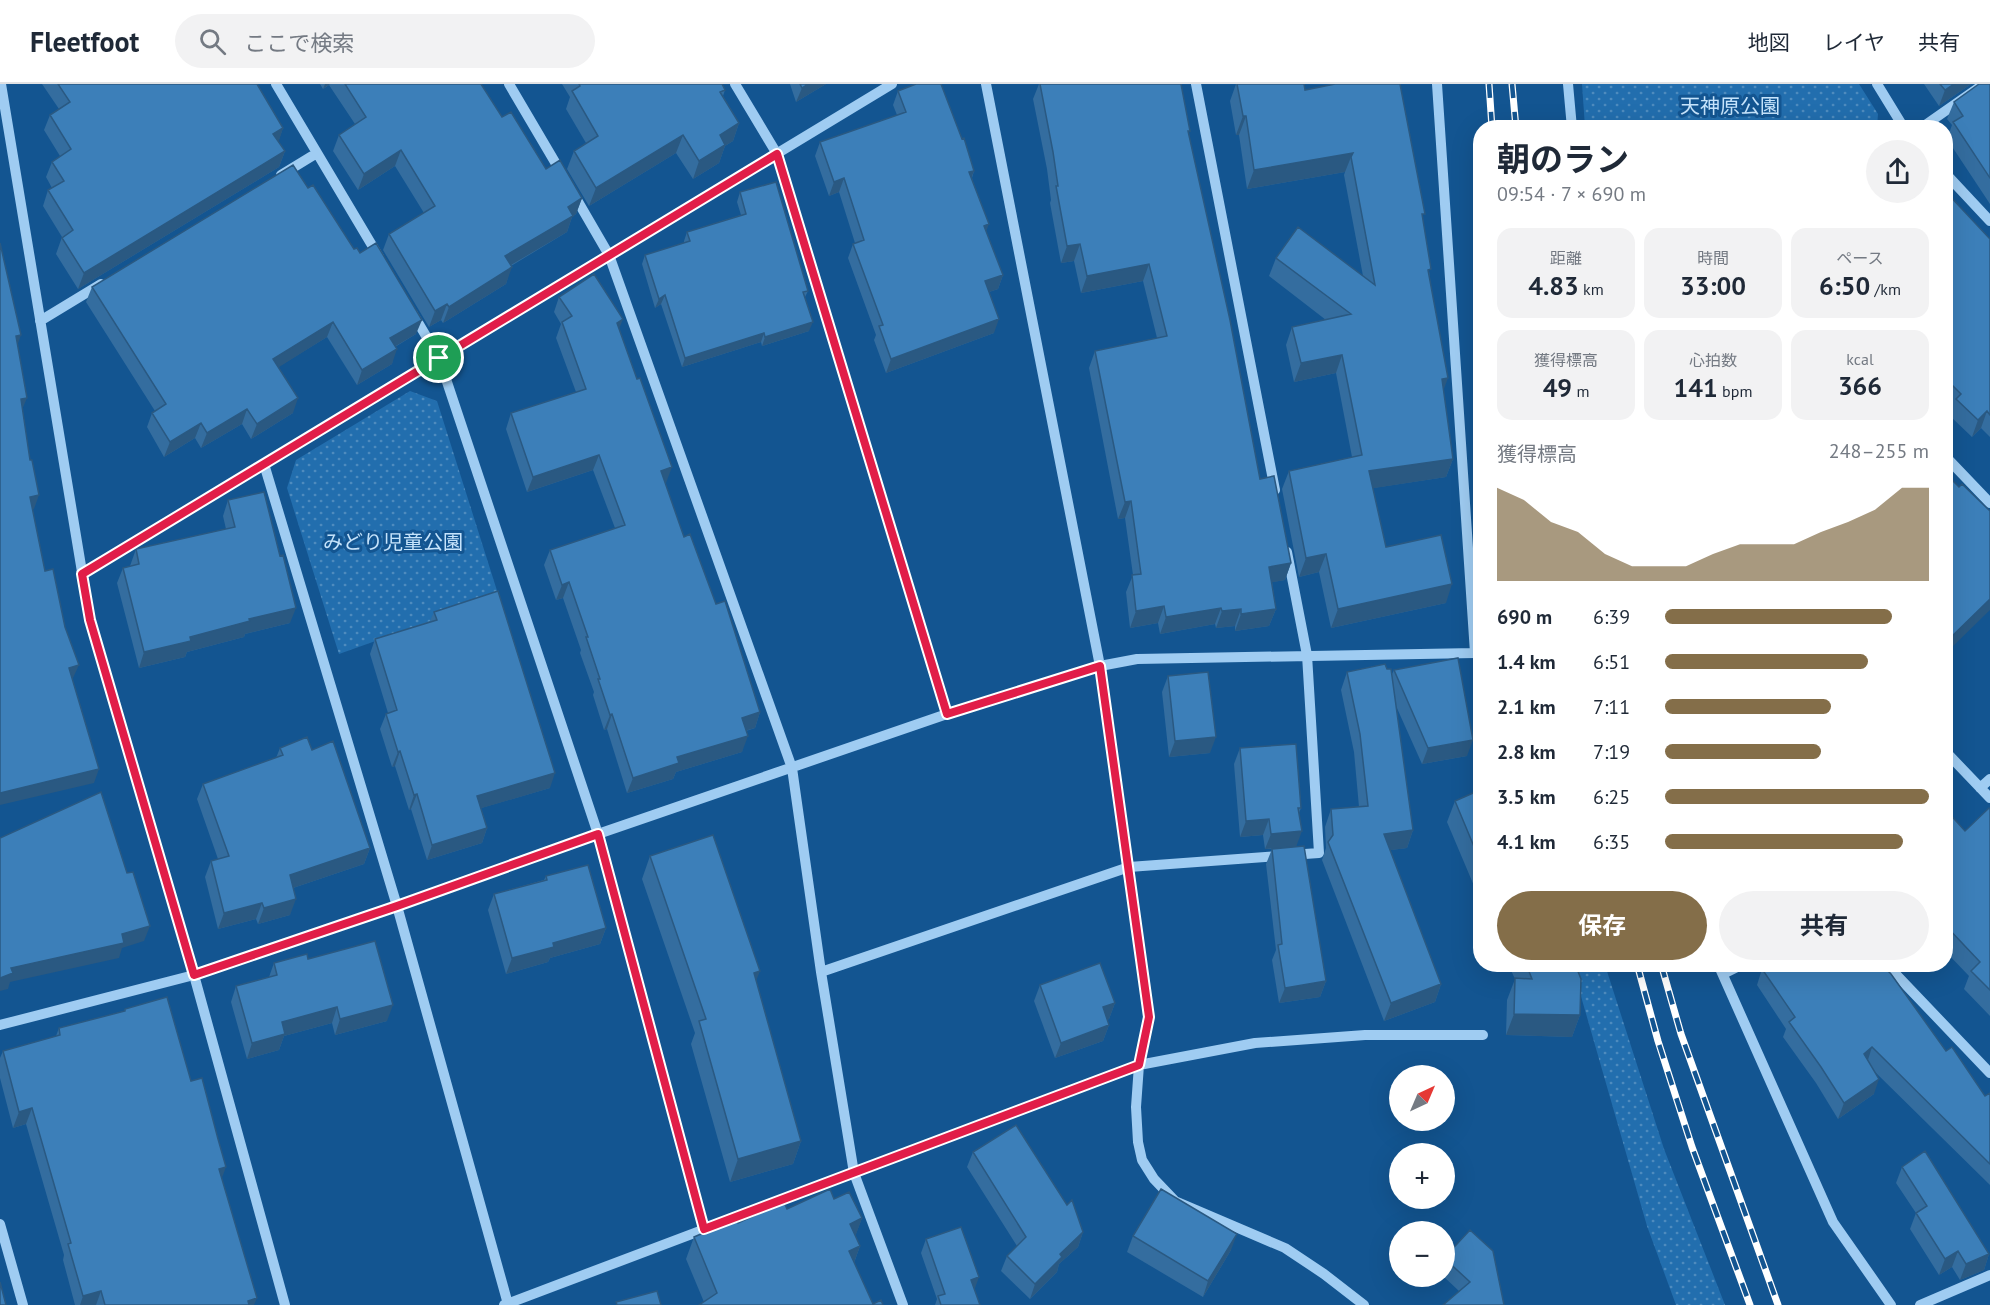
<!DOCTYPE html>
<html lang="ja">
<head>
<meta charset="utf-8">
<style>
	:root { --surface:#fff; --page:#f2f2f3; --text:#1f2937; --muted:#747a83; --line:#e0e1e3; --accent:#846e49 }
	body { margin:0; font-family:"PT Sans","Noto Sans JP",sans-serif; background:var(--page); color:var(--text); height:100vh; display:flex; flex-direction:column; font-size:22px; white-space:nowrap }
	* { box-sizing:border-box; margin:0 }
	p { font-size:20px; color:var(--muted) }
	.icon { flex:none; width:33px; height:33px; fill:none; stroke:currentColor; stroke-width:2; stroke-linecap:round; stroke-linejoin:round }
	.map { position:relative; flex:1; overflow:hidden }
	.panel { position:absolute; left:1473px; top:36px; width:480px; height:852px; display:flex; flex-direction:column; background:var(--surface); border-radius:24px; box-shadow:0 6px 24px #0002 }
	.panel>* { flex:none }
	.needle { width:39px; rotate:44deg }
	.controls { position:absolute; left:1389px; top:981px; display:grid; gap:12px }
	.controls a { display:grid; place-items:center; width:66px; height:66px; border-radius:50%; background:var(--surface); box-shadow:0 6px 24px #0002; font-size:30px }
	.pin { position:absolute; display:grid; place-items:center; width:51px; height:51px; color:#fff; margin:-26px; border:3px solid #fff; border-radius:50%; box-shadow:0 2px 6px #0007 }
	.round { display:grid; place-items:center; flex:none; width:63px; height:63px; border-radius:32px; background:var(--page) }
	.headline { display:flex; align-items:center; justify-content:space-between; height:102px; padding:0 24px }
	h1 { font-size:33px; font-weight:700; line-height:45px }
	.metrics { display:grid; grid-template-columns:repeat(3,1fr); gap:9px; height:102px; padding:6px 24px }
	.metrics div { display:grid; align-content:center; border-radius:15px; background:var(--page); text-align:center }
	.metrics b { font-size:26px; font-weight:700 }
	.metrics small { font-size:16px; font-weight:400 }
	.metrics p { font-size:16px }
	.chart { height:168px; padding:12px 24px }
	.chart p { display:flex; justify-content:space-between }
	.chart svg { width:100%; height:108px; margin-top:6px; fill:var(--accent); opacity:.7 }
	.action { display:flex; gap:12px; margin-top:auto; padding:12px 24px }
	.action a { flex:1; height:69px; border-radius:36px; background:var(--accent); color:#fff; font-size:24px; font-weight:700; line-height:69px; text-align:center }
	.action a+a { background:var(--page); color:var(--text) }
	ul { padding:0 24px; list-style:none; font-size:20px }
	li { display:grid; grid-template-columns:96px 72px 1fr; align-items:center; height:45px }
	li i { height:15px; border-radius:8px; background:var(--accent) }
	header { display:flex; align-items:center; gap:36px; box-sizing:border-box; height:84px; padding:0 30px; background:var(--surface); border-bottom:2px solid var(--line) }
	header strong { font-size:28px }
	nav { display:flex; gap:33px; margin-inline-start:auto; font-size:21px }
	.search { width:420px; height:54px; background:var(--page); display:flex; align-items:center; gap:15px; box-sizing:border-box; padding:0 21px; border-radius:33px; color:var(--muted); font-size:22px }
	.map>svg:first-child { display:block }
</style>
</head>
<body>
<header>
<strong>Fleetfoot</strong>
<div class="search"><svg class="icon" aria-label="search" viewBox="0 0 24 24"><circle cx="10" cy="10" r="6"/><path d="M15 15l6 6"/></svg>ここで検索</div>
<nav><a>地図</a><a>レイヤ</a><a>共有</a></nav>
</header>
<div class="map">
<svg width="1990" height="1221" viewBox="0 0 1990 1221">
	<defs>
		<pattern id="green-dots" width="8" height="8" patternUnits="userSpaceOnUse" patternTransform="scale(1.5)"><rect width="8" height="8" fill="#226eae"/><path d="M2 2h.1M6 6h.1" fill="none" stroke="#4e8bbe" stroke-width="1.8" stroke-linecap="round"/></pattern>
	</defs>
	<rect width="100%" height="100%" fill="#135591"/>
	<path fill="url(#green-dots)" d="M1582,0H1859L1878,30L1877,43H1585Z
		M410,307L437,317L499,513L339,570L287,404L296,376Z
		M1572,881H1605L1664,1065L1725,1221H1676L1647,1142Z"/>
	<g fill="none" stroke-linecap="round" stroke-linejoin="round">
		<path stroke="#9fccf2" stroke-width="10" d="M1,0L90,536L194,891L285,1221
			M276,0L379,173
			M509,0L562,90
			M735,0L777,70L947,630
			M986,0L1100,582L1149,933L1139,981L1136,1023L1138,1058L1142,1076L1154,1095L1175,1117L1285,1164L1324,1190L1364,1221
			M1196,0L1275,406
			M1568,0L1572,44
			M1877,0L1904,44
			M1921,44L1984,0
			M1946,90L1990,137
			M281,91L317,69
			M573,109L609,171L792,684L821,888L854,1089L903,1221
			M413,230L439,274L598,750L704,1145
			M40,237L101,200
			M1946,373L1990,419
			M264,380L397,822L508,1220
			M82,490L892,0
			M1946,668L1990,714
			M1980,704L1990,695
			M1718,880L1833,1138L1891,1221
			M1886,880L1990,989
			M821,888L1129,783L1319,769L1307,571L1287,468
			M1723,890L1743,880
			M0,941L194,891L397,822L598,750L947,630L1100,582L1137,575L1475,569L1437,0
			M0,1140L23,1221
			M504,1221L1139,981L1255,959L1365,951H1483
			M1920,1221L1990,1191"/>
		<defs>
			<path id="rail" d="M1489,0L1492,44
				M1512,0L1516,44
				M1637,880L1658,957L1692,1063L1750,1221
				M1661,880L1681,950L1778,1221"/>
		</defs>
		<use href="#rail" stroke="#fff" stroke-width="7"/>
		<use href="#rail" stroke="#135591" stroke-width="4.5" stroke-dasharray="14" stroke-linecap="butt"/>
	</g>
	<path fill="#346d9f" d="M42,0H257L283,44L278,58L285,67L279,83L78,205L56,170L62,153L43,122L48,106L52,104L46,93L52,78L60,72L44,46L50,31L59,25Z
		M320,0H481L502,33L546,85L582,114L576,130L572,133L567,148L511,182L506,200L443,239L441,236L429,243L383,166L389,150L424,129L395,82L358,106L333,67L339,51L355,40L329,1L323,5Z
		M562,0H722L725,6L723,12L739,39L733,57L725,62L719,79L693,95L676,69L589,122L567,85L574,67L586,59L566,25L570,13Z
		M790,0H826L796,18Z
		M1039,0H1181L1189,51L1260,395L1291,479L1285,496L1272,498L1276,525L1269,542L1235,547V542L1216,544L1215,540L1160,550L1158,539L1130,544L1126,508L1133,491L1125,434L1118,435L1089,284L1095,267L1157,254L1143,197L1081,209L1074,177L1061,179L1050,119L1051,116L1047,85L1033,15Z
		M1236,0H1304L1305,6L1423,135L1443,306L1453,375L1446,393L1373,404L1386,463L1446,519L1331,544L1319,488L1299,493L1282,405L1289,387L1352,373L1336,289L1294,298L1286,261L1292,243L1326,236L1269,192L1276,174L1363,192L1344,91L1345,88L1247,105L1239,51H1236L1230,17Z
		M1924,0H1971L1939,22Z
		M1990,0V120L1947,55L1952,41L1947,35L1954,18Z
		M898,7L974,87L972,94L986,148L1003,191L998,205L989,208L994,249L886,289L874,256L876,251L848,174L853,160L855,159L839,108L829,112L815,72L820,58L897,31L893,21Z
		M308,104L354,165L360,169L416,250L395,263L392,280L357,301L327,253L278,283L293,329L251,355L242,340L201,364L195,354L164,373L147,343L152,329L155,327L86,218L92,203Z
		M740,108L808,207L805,213L809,247L762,262L761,258L682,283L661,220L655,224L642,180L645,171L684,159V157L687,148L741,131L737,118Z
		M1946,108L1990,155V353L1981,344L1972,353L1950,332L1953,325L1946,317Z
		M559,213L619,245L666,399H665L684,453L716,520L760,628L755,644L746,647L742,668L676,688L673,695L627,709L607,645L604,646L593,611L594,608L580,569L581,566L563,514L556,516L544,481L550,466L615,444L593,386L527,408L506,345L511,329L576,308L556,254L561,240L554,228Z
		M228,416L290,539L245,550L244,553L187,568L185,573L139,584L117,499L123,484L130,482L136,465L226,445L223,432Z
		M434,528L550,704L481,724L487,744L482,759L427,776L411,725L409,726L395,682L392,683L380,645L386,630L388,629L370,570L375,555L430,537Z
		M1387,585L1392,590L1394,586L1467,672L1422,680L1396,622L1413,746L1407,764L1390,766L1441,900L1435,918L1384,937L1322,776L1326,764L1325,743L1331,725L1359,723L1354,668L1341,606L1347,588Z
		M1168,592L1210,669L1169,673L1162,608Z
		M280,664L312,666L370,764L364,780L293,804L290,831L258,840L256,835L218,845L205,793L211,777L218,775L197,715L203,700L276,674Z
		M1240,664L1301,724L1299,729L1296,763L1326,897L1320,913L1279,919L1272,876L1276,866L1266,780L1272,765H1265L1263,751L1240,753L1234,680Z
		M1480,706V816L1447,738L1455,717Z
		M1990,725V932L1964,905L1969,892L1946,868V726L1965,747Z
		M650,772L756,896L801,1057L793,1080L730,1098L691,960L695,949L642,795Z
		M546,792L606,844L600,860L550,874L548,878L506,890L488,826L494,810L544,796Z
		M308,875L387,937L335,951L332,939L284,952L279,966L247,975L231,918L236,902L269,893L274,879Z
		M1508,880H1575L1580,931L1572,953L1506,951L1507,916L1515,895Z
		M1885,882V883L1946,967L1985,1012L1990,1009V1101L1874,987V1010L1838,1035L1816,999L1783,953L1786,945L1757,901L1762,885Z
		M1040,901L1115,919L1109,935L1107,936L1109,941L1103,957L1055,974L1034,917Z
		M125,925L191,997L222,1095L254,1221H75L63,1176L64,1171L26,1040L13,1044L0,994V974L3,967L56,952L59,944L124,927Z
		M973,1068L1083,1148L1078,1163L1059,1180L1057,1188L1030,1215L1001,1187L1007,1172L1017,1162L967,1083Z
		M1902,1083L1989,1170L1984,1186L1960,1196L1952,1183L1939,1191L1910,1145L1916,1129L1896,1099Z
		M834,1115L862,1134L855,1152L860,1162L854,1179L873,1220L883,1221L704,1218L686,1175L694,1153L787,1125Z
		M1133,1152L1231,1166L1203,1213L1127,1168Z
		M926,1155L974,1205L980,1221H935L937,1215L921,1169Z
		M1444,1174L1504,1221L1459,1207L1443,1192H1444Z"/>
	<path fill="#2a5982" d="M325,0H330L323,5Z
		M808,0H826L796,18L802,4Z
		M1954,0H1971L1939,22L1945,6Z
		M1243,32H1246L1239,51H1236Z
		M739,39L733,57L725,62L719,79L693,95L699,77L720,51Z
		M283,44L278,60L273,50Z
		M683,51L676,69L589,122L596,104Z
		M401,66L395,82L358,106L364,90Z
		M285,67L279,83L78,205L84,189Z
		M1353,69L1351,73L1345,88L1247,105L1254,86Z
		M974,87L969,100V88Z
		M844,94L839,108L829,112L834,98Z
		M582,114L576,130L572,133L567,148L499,188L505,172L568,123Z
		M989,140L984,153V142Z
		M1080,160L1074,177L1061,179L1067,162Z
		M1149,180L1143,197L1081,209L1087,192Z
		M512,183L506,200L443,239L449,223Z
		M1003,191L998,205L980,211L985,197Z
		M665,211L661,220L655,224L659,215Z
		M447,220L441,236L429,243L435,227Z
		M623,235L617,250V239Z
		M999,235L994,249L886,289L891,275Z
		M422,236L416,250L384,269L390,254Z
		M333,238L327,253L268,290L273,275Z
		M813,238L809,247L762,262L765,253Z
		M764,249L761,258L682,283L685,274Z
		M21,251L16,265V252Z
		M397,265L392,280L357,301L362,286Z
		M1342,271L1336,289L1294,298L1301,279Z
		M1448,294L1441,313L1442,295Z
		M27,314L21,328V315Z
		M298,314L293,329L251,355L257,340Z
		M247,325L242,340L201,364L207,349Z
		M1987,327L1981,344L1972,353L1978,336Z
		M201,339L195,354L164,373L170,358Z
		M599,371L593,386L527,408L533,393Z
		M1453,375L1446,393L1362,406L1369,387Z
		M672,383L666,399L655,403L661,387Z
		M39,411L34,425L25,427L30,413Z
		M1131,417L1125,434L1118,435L1125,418Z
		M1326,470L1319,488L1299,493L1306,474Z
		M1291,479L1285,496L1263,500L1269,483Z
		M569,498L563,514L556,516L562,501Z
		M1452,500L1446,519L1331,544L1338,525Z
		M1990,515V526L1946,569V558Z
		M1164,522L1158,539L1130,544L1136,527Z
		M296,524L290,539L245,550L244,553L187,568L185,573L139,584L144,568L249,535Z
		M1221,524L1215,540L1160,550L1166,533Z
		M1241,525L1235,542L1216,544L1222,527Z
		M1276,525L1269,542L1235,547L1241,530Z
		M79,581L73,594L64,598L69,584Z
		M760,628L755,644L737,649L742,634Z
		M612,630L607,645L604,646L610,631Z
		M748,652L742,668L676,688L673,695L627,709L633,694L677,673Z
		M1216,653L1210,669L1169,673L1175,657Z
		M1473,656L1467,672L1422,680L1428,664Z
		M400,667L395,682L392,683L398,668Z
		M99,685L94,699L0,721V709Z
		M555,689L550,704L472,727L477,712Z
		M417,710L411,725L409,726L414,711Z
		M1269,735L1263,751L1240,753L1246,737Z
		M487,744L482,759L427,776L432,761Z
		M1413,746L1407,764L1377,768L1384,750Z
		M1302,747L1296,763L1265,765L1271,750Z
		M370,764L364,780L284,807L290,791Z
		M296,815L290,831L258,840L264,824Z
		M262,819L256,835L218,845L224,829Z
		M150,842L144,857L122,864L119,874L10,898L8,905L0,907V894L11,884Z
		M606,844L600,860L550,874L548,878L506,890L512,874L553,859Z
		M760,887L751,910L754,889Z
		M1326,897L1320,913L1279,919L1285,904Z
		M1441,900L1435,918L1384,937L1391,919Z
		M1115,919L1109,935L1097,939L1103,923Z
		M393,921L387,937L335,951L340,935Z
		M337,923L332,939L284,952L279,966L247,975L252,959L282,938Z
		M1514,930L1580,931L1572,953L1506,951Z
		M1109,941L1103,957L1055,974L1061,959Z
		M1872,963L1867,979L1864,970Z
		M1879,995L1874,1010L1838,1035L1844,1019Z
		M32,1024L26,1040L13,1044L19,1028Z
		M801,1057L793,1080L730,1098L738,1075Z
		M226,1083L220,1099L219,1085Z
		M862,1134L854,1156L850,1140Z
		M1083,1148L1078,1163L1059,1180L1057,1188L1030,1215L1035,1200L1060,1170Z
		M1237,1150L1231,1166L1203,1213L1208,1197Z
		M860,1162L852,1184L849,1167Z
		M1958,1167L1952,1183L1939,1191L1945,1175Z
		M1989,1170L1984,1186L1960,1196L1966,1180Z
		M979,1193L974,1207L971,1196Z
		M101,1207L96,1221H80L83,1212Z
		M257,1214L254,1221H246L248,1217Z"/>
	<path fill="#3c7fb9" stroke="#2a5982" stroke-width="1.5" d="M58,0H257L283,44L273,50L285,67L84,189L62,154L73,146L48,106L64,97L52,78L71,65L50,31L70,18Z
		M345,0H481L502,33L511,28L546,85L560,76L582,114L568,123L573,132L505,172L512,183L449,223L447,220L435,227L389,150L435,122L401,66L364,90L339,51L366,33Z
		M579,0H722L725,6L720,8L739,39L720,51L725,61L699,77L683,51L596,104L574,67L598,52L572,7L580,2Z
		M800,0H808L802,4Z
		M916,0H941L962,55L964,54L974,87L969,88L989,140L984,142L1003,191L985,197L999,235L891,275L879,242L883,241L853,160L864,156L844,94L834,98L820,58L906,28L898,7Z
		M1040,0H1181L1190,47H1188L1230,236L1260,395L1274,392L1291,479L1269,483L1276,525L1241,530V525L1222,527L1221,524L1166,533L1164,522L1136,527L1132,491L1141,490L1131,417L1125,418L1095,267L1167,252L1149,180L1087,192L1080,160L1067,162L1056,102H1058L1053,68Z
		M1237,0H1304L1305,6L1335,0H1400L1425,130H1422L1431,185L1428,186L1448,294L1442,295L1453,375L1369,387L1386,463L1441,451L1452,500L1338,525L1326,470L1306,474L1289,387L1362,371L1342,271L1301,279L1292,243L1351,230L1276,174L1298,143L1375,201L1351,73L1353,69L1254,86L1246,32H1243Z
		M1940,0H1954L1945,6Z
		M1979,0H1990V94L1953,38L1963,32L1954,18Z
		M293,81L308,104L313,101L354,165L357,164L360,169L376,159L422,236L390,254L397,265L362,286L333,238L273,275L298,314L257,340L247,325L207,349L201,339L170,358L152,329L166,320L92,203Z
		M776,98L808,207L803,208L813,238L765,253L764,249L685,274L665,211L659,215L645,171L690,157L687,148L746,130L740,108Z
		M1946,108L1990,155V331L1987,327L1978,336L1956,315L1961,310L1946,295Z
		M0,159L21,251L16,252L27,314L21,315L30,376H32L39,411L30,413L45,487L53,485L65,543L79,581L69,584L99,685L0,709Z
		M594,190L623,235L617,239L637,295L640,294L672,383L661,387L684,453L690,450L716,520L725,517L760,628L742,634L748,652L677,673L679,679L633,694L612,630L610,631L598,595H600L586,553H588L569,498L562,501L550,466L625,441L599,371L533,393L511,329L586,305L562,238L572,232L559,213Z
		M1946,390L1959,403L1962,400L1990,427V515L1946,558Z
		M264,408L280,472L283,471L296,524L249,535L250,537L190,553L191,557L144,568L123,484L139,480L136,465L235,443L228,416Z
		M498,507L555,689L477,712L487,744L432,761L417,710L414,711L400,667L398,668L386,630L397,626L375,555L437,536L434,528Z
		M1458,574L1473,656L1428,664L1394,586Z
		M1385,580L1387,585H1391L1413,746L1384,750L1441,900L1391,919L1328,758L1333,751L1331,725L1368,722L1360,650L1347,588Z
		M1208,588L1216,653L1175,657L1168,592Z
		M307,653L312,666L333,657L370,764L290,791L296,815L264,824L262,819L224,829L211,777L229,772L203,700L283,671L280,664Z
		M1296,660L1301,724H1298L1302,747L1271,750L1269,735L1246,737L1240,664Z
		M1480,706V777L1455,717Z
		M101,708L127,789L133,788L150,842L122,850L124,859L11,884L13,889L0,894V754Z
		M1989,724L1990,725V906L1971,887L1980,878L1946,842V726L1965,747Z
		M713,751L760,887L754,889L801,1057L738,1075L699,937L706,935L650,772Z
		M1304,762L1326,897L1285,904L1278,861L1282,860L1272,765Z
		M588,781L606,844L553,859L554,863L512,874L494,810L547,796L546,792Z
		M375,857L393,921L340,935L337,923L282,938L285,950L252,959L236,902L277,891L274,879L307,870L308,875Z
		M1100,879L1115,919L1103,923L1109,941L1061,959L1040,901Z
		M1526,880H1575L1581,895L1580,931L1514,930L1515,894L1532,895Z
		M1769,880H1885V882L1884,883L1891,890L1946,967L1952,963L1985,1012L1990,1009V1080L1872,963L1864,970L1879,995L1844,1019L1821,983L1789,938L1795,933L1762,885Z
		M167,913L191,997L202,994L218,1055L226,1083L219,1085L257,1214L248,1217L249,1221H105L101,1207L83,1212L68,1160L71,1159L32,1024L19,1028L3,967L60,951L59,944L125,927V925Z
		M1016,1041L1067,1121L1072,1116L1083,1148L1060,1170L1062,1173L1035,1200L1007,1172L1026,1153L973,1068Z
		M1925,1067L1989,1170L1966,1180L1958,1167L1945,1175L1916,1129L1927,1122L1902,1083Z
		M830,1105L834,1115L849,1108L862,1134L850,1140L860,1162L849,1167L873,1220L881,1216L883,1221H699L717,1209L694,1153L736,1135L738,1139L784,1118L787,1125Z
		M1161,1105L1237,1150L1208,1197L1133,1152Z
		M961,1143L979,1193L971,1196L980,1221H941L938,1212L945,1210L926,1155Z
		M1470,1146L1493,1167L1504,1221H1443L1470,1198L1444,1174Z
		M0,1198L6,1221H0Z
		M657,1207L661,1221H617L616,1218Z"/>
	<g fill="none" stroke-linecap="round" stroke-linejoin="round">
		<defs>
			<path id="route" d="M777,70L947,630L1100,582L1149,933L1139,981L704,1145L598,750L397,822L194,891L90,536L82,490Z"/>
		</defs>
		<use href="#route" stroke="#fff" stroke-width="12"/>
		<use href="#route" stroke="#e11d48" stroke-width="8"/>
	</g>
	<g text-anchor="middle" stroke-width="6" stroke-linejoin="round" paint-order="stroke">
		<g font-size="20" fill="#c6e4fc" stroke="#135591">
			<text x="1730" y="29">天神原公園</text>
			<text x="393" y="465">みどり児童公園</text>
		</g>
	</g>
</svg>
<div class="controls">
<a><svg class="needle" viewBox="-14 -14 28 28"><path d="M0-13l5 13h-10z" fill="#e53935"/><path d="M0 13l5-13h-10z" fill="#747a83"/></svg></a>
<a>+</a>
<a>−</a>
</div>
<div class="pin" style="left:439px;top:274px;background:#1e9e55"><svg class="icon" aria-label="arrive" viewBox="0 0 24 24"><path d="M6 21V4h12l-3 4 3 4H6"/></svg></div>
<section class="panel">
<div class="headline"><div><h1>朝のラン</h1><p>09:54 · 7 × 690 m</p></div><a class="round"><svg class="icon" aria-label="share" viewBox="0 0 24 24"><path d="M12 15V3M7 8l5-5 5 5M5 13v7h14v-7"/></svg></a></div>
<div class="metrics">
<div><p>距離</p><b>4.83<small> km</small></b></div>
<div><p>時間</p><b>33:00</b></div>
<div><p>ペース</p><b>6:50<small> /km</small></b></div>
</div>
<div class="metrics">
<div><p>獲得標高</p><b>49<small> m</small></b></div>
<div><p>心拍数</p><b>141<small> bpm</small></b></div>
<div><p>kcal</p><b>366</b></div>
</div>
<div class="chart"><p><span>獲得標高</span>248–255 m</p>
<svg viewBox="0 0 160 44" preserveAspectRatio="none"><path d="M0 44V6L10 11L20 20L30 24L40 33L50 38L60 38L70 38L80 33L90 29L100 29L110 29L120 24L130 20L140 15L150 6L160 6V44z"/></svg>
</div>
<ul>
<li><b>690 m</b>6:39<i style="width:86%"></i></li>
<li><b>1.4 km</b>6:51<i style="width:77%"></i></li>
<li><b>2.1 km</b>7:11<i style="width:63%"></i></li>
<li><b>2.8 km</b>7:19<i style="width:59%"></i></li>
<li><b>3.5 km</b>6:25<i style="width:100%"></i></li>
<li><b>4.1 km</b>6:35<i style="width:90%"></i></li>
</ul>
<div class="action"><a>保存</a><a>共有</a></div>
</section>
</div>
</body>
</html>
